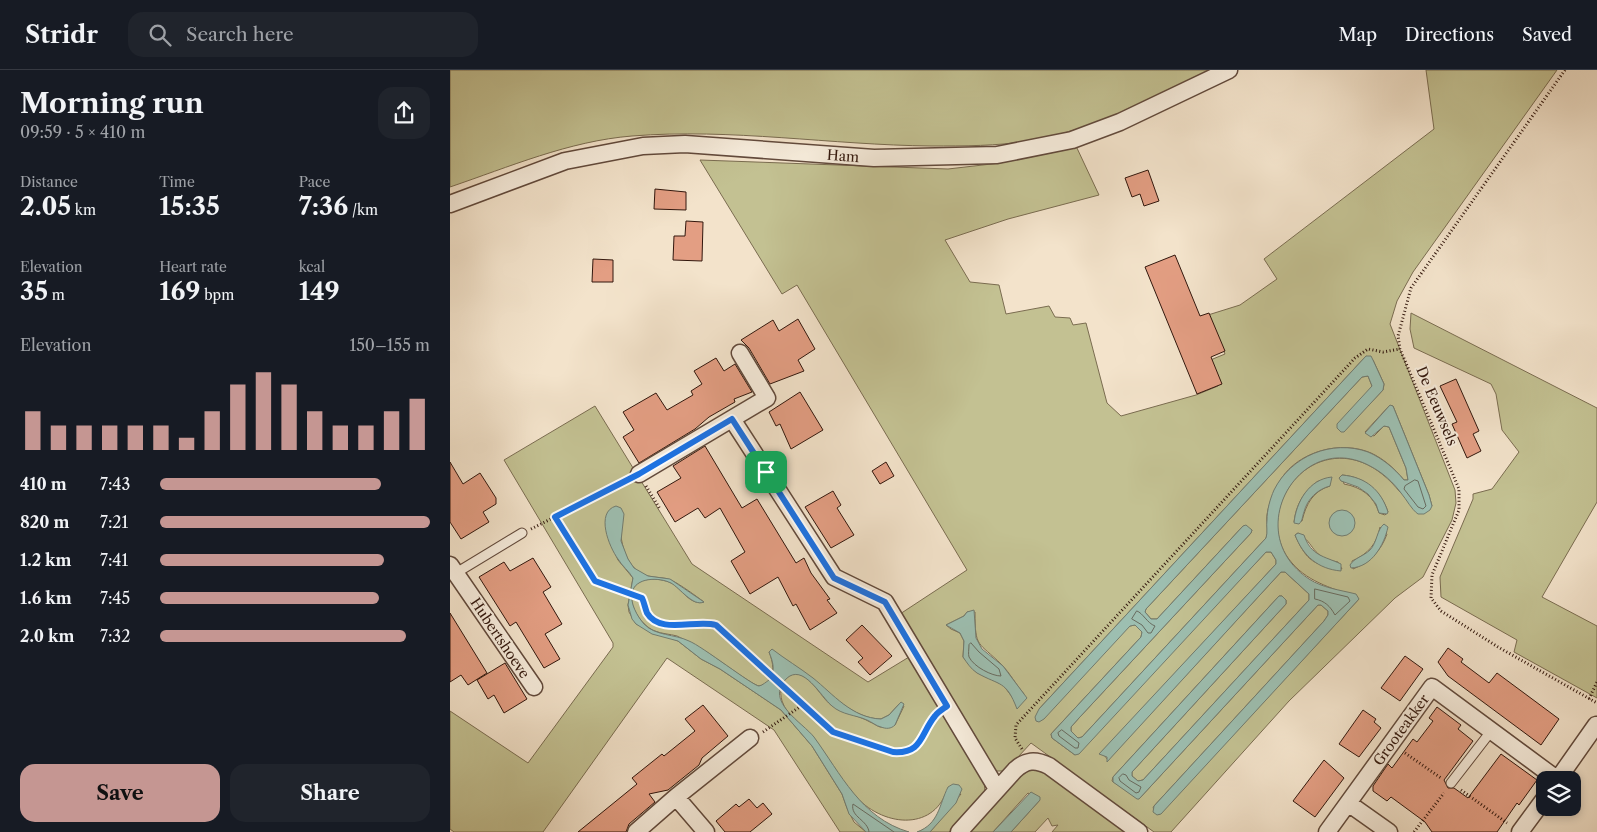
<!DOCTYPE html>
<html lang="en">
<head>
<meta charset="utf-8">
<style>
	:root { --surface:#171b24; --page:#20242c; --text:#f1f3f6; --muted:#9ea1a6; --line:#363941; --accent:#c59692 }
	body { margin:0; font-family:"Libre Caslon Text",serif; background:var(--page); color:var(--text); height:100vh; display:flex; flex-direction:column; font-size:19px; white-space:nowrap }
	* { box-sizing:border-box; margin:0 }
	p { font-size:16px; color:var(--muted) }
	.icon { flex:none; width:28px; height:28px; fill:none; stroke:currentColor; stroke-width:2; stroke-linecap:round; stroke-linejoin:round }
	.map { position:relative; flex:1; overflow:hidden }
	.sheet { display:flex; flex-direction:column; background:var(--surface); width:450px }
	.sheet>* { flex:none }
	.fabs { position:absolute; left:1086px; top:701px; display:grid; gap:10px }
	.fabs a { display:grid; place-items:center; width:45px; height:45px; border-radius:10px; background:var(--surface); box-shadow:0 2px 8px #0003; font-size:25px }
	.pin { position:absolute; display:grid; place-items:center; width:42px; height:42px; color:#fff; margin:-21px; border-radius:10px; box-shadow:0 2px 8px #0006 }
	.round { display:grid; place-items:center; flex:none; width:52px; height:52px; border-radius:15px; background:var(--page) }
	.summary { display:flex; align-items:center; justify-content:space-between; height:85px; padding:0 20px }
	h1 { font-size:28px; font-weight:800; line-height:38px }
	.figures { display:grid; grid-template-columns:repeat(3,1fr); gap:8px; height:85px; padding:5px 20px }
	.figures div { display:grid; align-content:center }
	.figures b { font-size:25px; font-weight:800 }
	.figures small { font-size:14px; font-weight:400 }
	.figures p { font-size:14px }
	.chart { height:140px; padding:10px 20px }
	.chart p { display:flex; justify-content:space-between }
	.chart svg { width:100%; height:90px; margin-top:5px; stroke:var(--accent); stroke-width:6 }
	.primary-button { display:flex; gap:10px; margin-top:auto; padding:10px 20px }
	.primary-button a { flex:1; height:58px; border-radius:15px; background:var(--accent); color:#111; font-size:20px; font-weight:800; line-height:58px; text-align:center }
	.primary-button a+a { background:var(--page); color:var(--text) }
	ul { padding:0 20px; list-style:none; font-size:16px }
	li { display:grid; grid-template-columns:80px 60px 1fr; align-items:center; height:38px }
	li i { height:12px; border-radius:6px; background:var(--accent) }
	header { display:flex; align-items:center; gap:30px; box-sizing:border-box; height:70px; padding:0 25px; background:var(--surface); border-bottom:1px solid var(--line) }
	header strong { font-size:24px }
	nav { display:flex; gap:28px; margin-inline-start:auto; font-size:18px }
	.search { width:350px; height:45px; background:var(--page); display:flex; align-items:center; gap:12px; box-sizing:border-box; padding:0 18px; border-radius:15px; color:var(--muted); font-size:19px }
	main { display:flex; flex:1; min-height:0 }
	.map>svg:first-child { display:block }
</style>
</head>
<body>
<header>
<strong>Stridr</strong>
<div class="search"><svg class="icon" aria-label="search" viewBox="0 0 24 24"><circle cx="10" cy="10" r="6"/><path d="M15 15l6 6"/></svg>Search here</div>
<nav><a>Map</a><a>Directions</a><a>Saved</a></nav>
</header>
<main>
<section class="sheet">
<div class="summary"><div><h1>Morning run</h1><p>09:59 · 5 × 410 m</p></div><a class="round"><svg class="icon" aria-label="share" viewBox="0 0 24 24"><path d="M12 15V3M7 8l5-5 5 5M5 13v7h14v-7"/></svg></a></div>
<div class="figures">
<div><p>Distance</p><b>2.05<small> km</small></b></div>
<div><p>Time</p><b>15:35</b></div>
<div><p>Pace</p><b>7:36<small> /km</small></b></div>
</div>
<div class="figures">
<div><p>Elevation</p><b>35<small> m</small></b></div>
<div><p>Heart rate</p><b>169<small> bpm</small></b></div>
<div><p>kcal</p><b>149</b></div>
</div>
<div class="chart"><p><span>Elevation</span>150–155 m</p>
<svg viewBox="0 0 160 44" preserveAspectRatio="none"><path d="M5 44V25M15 44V32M25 44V32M35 44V32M45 44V32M55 44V32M65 44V38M75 44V25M85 44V12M95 44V6M105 44V12M115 44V25M125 44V32M135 44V32M145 44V25M155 44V19"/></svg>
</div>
<ul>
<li><b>410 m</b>7:43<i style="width:82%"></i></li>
<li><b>820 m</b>7:21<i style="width:100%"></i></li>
<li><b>1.2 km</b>7:41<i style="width:83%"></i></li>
<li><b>1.6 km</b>7:45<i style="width:81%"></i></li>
<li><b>2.0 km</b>7:32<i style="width:91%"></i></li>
</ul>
<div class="primary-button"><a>Save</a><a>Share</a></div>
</section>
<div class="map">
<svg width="1147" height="762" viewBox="0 0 1147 762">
	<rect width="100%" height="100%" fill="#f3e3cb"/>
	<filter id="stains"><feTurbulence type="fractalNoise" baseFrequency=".004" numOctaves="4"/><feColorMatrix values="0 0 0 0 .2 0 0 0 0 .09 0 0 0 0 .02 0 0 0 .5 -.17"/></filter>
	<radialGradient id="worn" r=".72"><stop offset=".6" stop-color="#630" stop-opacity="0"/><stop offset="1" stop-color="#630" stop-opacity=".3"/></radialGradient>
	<path fill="#c3c192" stroke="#7a6c50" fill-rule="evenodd" d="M0,0H762C702,29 647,59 579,71C547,76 514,76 481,76C381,75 281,58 182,66C119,71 59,97 0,117Z
		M976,0H1107L963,202L947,231L940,254L1005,420L1006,433L1002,450L973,507L945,528L839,631L721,762H704L581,673L555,701H545L450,544L517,500L347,215L332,224L250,90L498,99L550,93L605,82L626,76L649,125L558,149L495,170L520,212L549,215L556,244L599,236L605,247L620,248L623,255L636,253L657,333L671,346L746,325L768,316L758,291L775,284L758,245L790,235L827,209L814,189L984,59ZM916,286L923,290L934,314L933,320L894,361L922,316L918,306L912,307L696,539L695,542L701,549H707L793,456L802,460L801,463L629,648L621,657V661L628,668L632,667L816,468C819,461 816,453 817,445C818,435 825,418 831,409C849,381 891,370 921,383C934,389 945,399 954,410H958L956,398L939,357L934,356L924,366L915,362L939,336H943L979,425L982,436C972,431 959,428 950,422C947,419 945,416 942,413C930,401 917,392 900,389C844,380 805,451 842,493C860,514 885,518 909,529L709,745L703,738L704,736L874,551L878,545V541L871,535H868L689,729L662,711L663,707L829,526H832L836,530V534L682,702V706L688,711L693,710L859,530V524L835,502H831L658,690L654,685L650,684L826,494V490L821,482H816L625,685L602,668L601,664L691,567L692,562L685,555L680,556L589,639ZM892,405C915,407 931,421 938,442L935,445L929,443C924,426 911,417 894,414ZM868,411L880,416C863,421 856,434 852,451L844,452C846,435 853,422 868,411ZM930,457L937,464C931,481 920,492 903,499L902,491C918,484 927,474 930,457ZM848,463C866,474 860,487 888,492L892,499C864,495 857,492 845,465ZM517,542H525C525,579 528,571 552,595C560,603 566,615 574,624L563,628L553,615L526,602L513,587L514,571L510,563L501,559L496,555L514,546Z
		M961,243L1147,338V432L1092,527L1147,556V628L1064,582L1067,570L991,527L990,507L1023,429V424L1042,419L1069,382L1052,360L1046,324L1041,314L964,278L960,259Z
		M145,336L242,494L418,612L459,587L534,708L535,723L499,762H480L511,724L495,725C479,762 428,756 401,721C387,704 377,685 364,668C354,655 337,647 332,631C329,621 331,610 341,605C357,598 371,628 381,635C392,643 408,645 420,652C423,653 427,656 430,657C435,657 441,656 445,655L454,636L449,634L439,645L431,649C412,649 394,636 380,624L319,582C324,593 327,615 309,616C304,616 266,588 258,583C248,578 238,571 227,566C220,564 212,564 205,561C191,556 175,532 184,517C191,506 213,508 223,514C232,520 241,536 254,532C246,526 231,515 221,510C214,507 206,508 198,506C177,501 169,472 171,454L159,470L168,490L183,508L178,535L179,542L186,554L228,571L251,589L270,599L331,640L362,676L392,724L397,738L404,752L416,762H390L324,660L217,588L93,762H4L0,759V641L78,693L163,577V573L54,390Z
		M581,699L592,700L676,762H602L608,755L602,756L598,748L585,762H561L590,730L578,723L543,762H520L570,707Z"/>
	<path fill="#9dbfb1" stroke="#727c6f" d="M916,286H921L923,290L934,314L933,320L894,362H891L887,358V354L922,316L918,306L912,307L696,539L695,542L701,549H707L793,456L796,455L802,460L801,463L629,648L621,657V661L628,668L632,667L816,468C818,462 816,456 817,450C817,440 820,429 824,420C841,386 882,369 918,382C932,388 944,398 954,410H958L956,398L939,357L934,356L921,367L915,363L940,335L943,336L979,425L982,436L980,440L974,444H968C961,439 957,430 951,423C943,412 932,402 920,396C850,358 789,463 859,509C873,518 890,520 906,524L909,529L711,744L707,745L703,742L704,736L874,551L878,545V541L871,535H868L689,729H687L663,712V707L829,526H832L836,530V534L682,702V706L688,711L693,710L859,530V524L835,502H831L657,692V687L649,684L826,494V490L821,482H816L629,684L625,685L602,668L601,664L691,567L692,562L685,555L680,556L594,649L589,652L586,651L585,647L589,639Z
		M892,405C916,407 931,420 938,442L937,444L929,443L926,434L918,424L908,417L891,411L889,408Z
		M882,407L880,416C868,419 857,429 854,442C852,447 853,450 849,454L844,453C846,432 859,409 882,407Z
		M166,436L171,438L174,444L171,471L178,489L184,498L198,506L220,509L254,532C243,537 230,518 221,513C209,507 185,507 182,523C180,533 187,546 194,554C205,566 225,564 239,571C252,576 303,616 309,616C313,615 316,612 319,610C326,601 323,592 319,582L322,579C335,589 350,598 363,608C383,624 402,648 431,649L439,645L451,632L454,634L445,655C441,659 436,659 431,657C426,656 422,652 417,650C406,645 392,645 382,636C371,627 353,592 336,609C314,631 353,653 364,667C391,704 411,748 459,762H416L399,744L392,724L362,676L331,640L270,599L251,589L228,571L202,564L186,554L182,549L178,535L183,508C179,501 172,496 168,489C159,477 145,442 166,436Z
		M879 453a13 13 0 1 1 26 0a13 13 0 1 1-26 0Z
		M934,454L938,457C934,475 922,497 901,498L900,495C904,488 914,486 920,480C927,473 927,459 934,454Z
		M848,463L854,465C861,486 874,486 891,494V501C868,499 853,486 845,465Z
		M524,540L526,568L532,579L553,596L577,628L567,639C556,610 550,616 527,603C521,599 517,593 513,587L514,571L510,563L496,555L514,546L517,542Z
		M503,714L509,715L512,719L506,733L480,762H467C489,754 489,735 498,717Z
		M581,722L590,727V730L561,762H543Z"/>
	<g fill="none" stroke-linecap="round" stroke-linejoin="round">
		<path stroke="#686b5f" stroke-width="1" d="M965,410L968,411L976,436L973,439L968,437L954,419L955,416Z
			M865,519L898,527L900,531L885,545C880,536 875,531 865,529Z
			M687,541C693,543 697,553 705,556L701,563H698L692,555L682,549Z
			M521,573L529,582L549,599L551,606C542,606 524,597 519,587C518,584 519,579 519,575Z
			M612,660L629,673L628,678H625L609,666L608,663Z
			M673,704L676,705L679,710L691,717L689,722L686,723L670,711L669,708Z
			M419,762C418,750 400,747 403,734L444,762"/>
	</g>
	<path fill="#e39e83" stroke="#32170d" d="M698,100L709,131L694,136L690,124L682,127L675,108Z
		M205,119L236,122V140L204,139Z
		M236,151L253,152L252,191L223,190L224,166H235Z
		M725,185L750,246L759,243L775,281L761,287L772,314L747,324L695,197Z
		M143,189L163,190V212H142Z
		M348,249L365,279L348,290L354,301L320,314L299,278L291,270L323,250L329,261Z
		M266,288L274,301L285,294L302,322L284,329L285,332L259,347L245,359L189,393L173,367L184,360L173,342L206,323L217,340L243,325L241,321L252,314L244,301Z
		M1006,309L1029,361L1023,364L1031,381L1017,388L1002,354L1007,352L990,316Z
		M350,322L373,360L341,379L330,354L326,356L319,342Z
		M255,376L292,438L307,429L346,493L354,488L361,503L380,529L377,530L387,543L360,560L346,534L343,536L328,507L300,524L281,491L295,482L270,438L255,448L248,438L225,452L207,422L231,408L223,396Z
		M0,392L13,414L30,403L46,428V434L33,442L39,452L11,469L0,452Z
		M436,392L444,406L430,414L422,401Z
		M383,421L391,435L387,438L404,465L381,478L355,437Z
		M83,488L101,517L93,522L112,554L95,564L110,589L94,598L66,552L60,556L29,507L54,492L60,501Z
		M0,543L37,603L18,615L11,605L0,612Z
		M412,555L442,586L420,605L408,592L413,588L396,570Z
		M998,578L1013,589L1011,592L1039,613L1047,603L1109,649L1091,675L998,606L988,592Z
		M955,586L973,599L950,631L931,618Z
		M55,593L77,629L54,643L44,625L38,629L27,610Z
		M253,635L278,666L252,688L249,695L218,720L199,724L205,732L179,754L176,762H128L187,714L182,708L212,684L214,686L245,661L235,649Z
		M987,637L1011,655L1008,659L1023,671L994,710L998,718H1004L1018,728L1051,684L1087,710L1069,735L1067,733L1047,762H982L975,752L941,727L937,731L923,721V716L938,694L942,698L963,669L967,672L983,651L979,648Z
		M913,640L926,649L924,652L931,658L909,687L889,674Z
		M874,690L894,708L865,747L843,731Z
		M299,729L307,738L313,733L322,744L300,762H275L266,751L286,734L289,737Z"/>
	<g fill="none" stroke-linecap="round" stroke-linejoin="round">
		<defs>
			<path id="lane" d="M6,503L72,463
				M1001,713L1042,660"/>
			<path id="street" d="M0,134L115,91L193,76L235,74L424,88L547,85L622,70L670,52L779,0
				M282,349L384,507L435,532L547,719
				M189,404L317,328L290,283
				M0,495L84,617
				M1108,709L1146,655
				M226,727L256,762
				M898,733L939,762
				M186,762L226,727L300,668
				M509,762L565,700C576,690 585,689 599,696L689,762
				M877,762L982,617L1108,710
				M1070,762L1095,728"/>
		</defs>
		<use href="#lane" stroke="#624a3c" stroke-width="11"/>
		<use href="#street" stroke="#624a3c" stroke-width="19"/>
		<path stroke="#32170d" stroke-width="3" stroke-dasharray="1 2.5" stroke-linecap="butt" d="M1115,0L961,218L948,266L950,279L1009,419V440L982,505L981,528L991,541L1048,577L1147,633
			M196,416L210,439
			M105,447L145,511L152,516L192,528C194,532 195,538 197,543C211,565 246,549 266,555L383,662L443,682C468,684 475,665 484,646
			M81,459L176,411
			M1139,629L1147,612
			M313,662L354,634
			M572,679L565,668L566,655L905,288L918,279L933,282L950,279
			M955,683L991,708
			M1011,720L1057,753
			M964,762L994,723"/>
		<use href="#lane" stroke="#f7eddd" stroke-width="9"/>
		<use href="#street" stroke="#f7eddd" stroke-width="16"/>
	</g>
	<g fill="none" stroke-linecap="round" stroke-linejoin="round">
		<defs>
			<path id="route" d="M282,349L384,508L435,532L497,636C493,639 488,642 485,646C470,664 473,684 443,682L383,662L266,555C246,549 210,565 197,543C195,538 194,532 192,528L145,511L105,447L189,404Z"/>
		</defs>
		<use href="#route" stroke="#fff" stroke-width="10"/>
		<use href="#route" stroke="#1a73e8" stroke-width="6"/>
	</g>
	<g text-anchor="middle" stroke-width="4" stroke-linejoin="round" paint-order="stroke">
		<g font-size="14" fill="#32170d" stroke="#f7eddd">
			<text transform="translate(393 86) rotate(4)" y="5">Ham</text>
			<text transform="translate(987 336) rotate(67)" y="5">De Eeuwsels</text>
			<text transform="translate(50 568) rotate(56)" y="5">Hubertshoeve</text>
			<text transform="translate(951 660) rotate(-54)" y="5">Grooteakker</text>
		</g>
	</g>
	<rect width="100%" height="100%" filter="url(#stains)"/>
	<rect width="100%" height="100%" fill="url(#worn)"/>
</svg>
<div class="fabs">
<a><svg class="icon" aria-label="layers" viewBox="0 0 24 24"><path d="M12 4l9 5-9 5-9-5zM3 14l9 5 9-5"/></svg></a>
</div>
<div class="pin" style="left:316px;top:402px;background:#1e9e55"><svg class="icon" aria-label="arrive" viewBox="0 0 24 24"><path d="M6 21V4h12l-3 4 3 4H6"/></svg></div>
</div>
</main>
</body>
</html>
